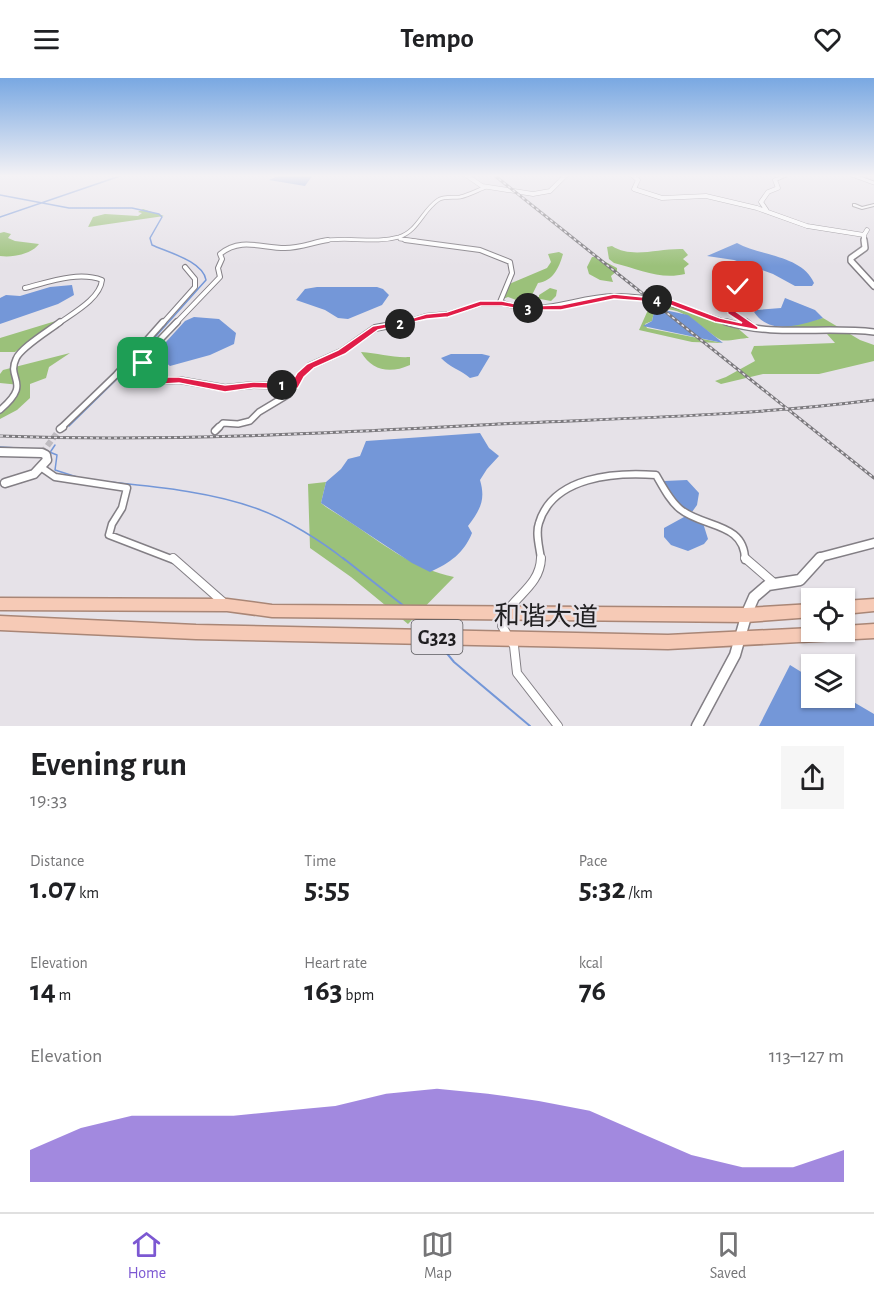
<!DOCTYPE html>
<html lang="en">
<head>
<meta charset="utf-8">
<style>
	:root { --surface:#fff; --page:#f6f6f6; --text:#202124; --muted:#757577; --line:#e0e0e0; --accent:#7c58d2 }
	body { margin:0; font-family:"Alegreya Sans","Noto Sans SC",sans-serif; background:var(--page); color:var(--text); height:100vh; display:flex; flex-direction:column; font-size:22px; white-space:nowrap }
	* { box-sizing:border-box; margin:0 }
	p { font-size:20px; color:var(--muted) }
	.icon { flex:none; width:33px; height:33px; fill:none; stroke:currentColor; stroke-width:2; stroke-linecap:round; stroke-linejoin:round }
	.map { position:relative; height:648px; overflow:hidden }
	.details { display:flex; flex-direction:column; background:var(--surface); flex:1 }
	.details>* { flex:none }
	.tools { position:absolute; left:801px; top:510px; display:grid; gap:12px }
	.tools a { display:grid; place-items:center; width:54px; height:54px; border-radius:0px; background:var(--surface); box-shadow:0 2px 4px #0004; font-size:30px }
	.pin { position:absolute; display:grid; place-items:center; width:51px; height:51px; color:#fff; margin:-26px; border-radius:12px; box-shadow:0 3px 9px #0006 }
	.km { position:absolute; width:30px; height:30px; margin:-15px; border-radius:50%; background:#222; color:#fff; font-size:16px; line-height:30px; text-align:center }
	.round { display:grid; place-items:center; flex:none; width:63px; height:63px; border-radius:0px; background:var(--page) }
	.head { display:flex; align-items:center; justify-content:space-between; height:102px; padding:0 30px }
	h1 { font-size:33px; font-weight:700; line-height:45px }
	.figures { display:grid; grid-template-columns:repeat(3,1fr); gap:9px; height:102px; padding:6px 30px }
	.figures div { display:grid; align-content:center }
	.figures b { font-size:30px; font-weight:700 }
	.figures small { font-size:16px; font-weight:400 }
	.figures p { font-size:16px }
	.chart { height:168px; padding:12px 30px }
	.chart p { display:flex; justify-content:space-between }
	.chart svg { width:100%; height:108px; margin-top:6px; fill:var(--accent); opacity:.7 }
	header { display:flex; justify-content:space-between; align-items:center; height:78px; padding:0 30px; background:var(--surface); font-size:27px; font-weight:700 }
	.dock { display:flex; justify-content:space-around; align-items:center; height:84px; border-top:2px solid var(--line); background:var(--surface); font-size:16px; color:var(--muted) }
	.dock a { display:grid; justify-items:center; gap:3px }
	.dock .current { color:var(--accent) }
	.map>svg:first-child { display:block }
</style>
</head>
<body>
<header><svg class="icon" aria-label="menu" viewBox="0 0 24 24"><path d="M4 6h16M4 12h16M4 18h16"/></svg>Tempo<svg class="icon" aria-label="heart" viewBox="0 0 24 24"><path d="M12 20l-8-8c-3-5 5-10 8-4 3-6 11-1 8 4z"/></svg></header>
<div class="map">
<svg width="874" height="648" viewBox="0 0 874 648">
	<rect width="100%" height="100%" fill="#e6e2e8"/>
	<path fill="#9bc17a" d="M143,131L164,138L88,149L93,139L105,136L138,138L142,135L138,134Z
		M4,154L11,156L8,160L15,163L39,166C32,176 12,180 0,178V155Z
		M612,168C632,181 659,170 683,171L688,177L683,181L689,186L684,190L685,196C660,202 639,191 614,185L609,181L607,169Z
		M559,174L563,176C559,190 553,203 538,205L531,219H539V217L550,210L557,212L556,218L551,223L535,220L519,223L508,219L500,222L507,207L547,190L551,184L548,176Z
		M592,179H596L617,190V193L611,198L613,204L600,202L589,196L587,189Z
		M652,223L734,247L749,260C742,260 726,264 721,262C701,251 679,222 654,234L652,243L645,246L647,250L723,265L692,264L639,252Z
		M823,240L860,262L874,267V283L819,296H763L721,306L715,303L726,299L755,283L751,275L754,268L835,265L827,256L831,254L826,249H782Z
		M59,242L15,274H0V260Z
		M361,274C378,275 393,280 410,279V287C390,296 372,293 361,274Z
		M70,275L49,289L46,300L30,306V320L17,332L0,341V335L16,319L20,307L0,305V296L3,292Z
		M326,404L321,425C332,434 345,440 356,448C390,471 414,490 454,499L408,546L351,499L310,470L308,406Z"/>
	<path fill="#7497d8" d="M280,97H313L305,108L269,102Z
		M737,165C760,178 802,177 814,205L812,208H795L773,196L734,182L707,178Z
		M72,207L74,217L58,226L0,246V220L6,217L20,218L50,209Z
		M317,209H377L383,211L389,217L382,227L348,241L338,240L325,232L296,222L305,211Z
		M785,220L815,232L823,240C800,247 770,258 754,234L757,232L781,230Z
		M660,231L688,237L723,265L643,248L652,243L654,234Z
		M194,239L219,241L236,255L234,266L210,277L170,288L155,276L185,243Z
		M451,276H482L490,278L478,298L470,300C461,292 449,289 441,280Z
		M480,355L489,370L499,378L487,391L480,402C486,422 480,432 468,448L472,455C464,475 450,485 430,494L412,485L321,425L326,404L341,391L348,381L360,378L366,363Z
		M687,402L699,415L697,427L692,434C678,429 670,415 664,403Z
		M684,439H693L703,445L708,461L704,466L688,473L671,467L664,459V450Z
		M790,587L811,600L812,620L845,619L874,636V648H759Z"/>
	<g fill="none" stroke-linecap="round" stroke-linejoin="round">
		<path stroke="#7497d8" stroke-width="1.5" d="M0,117L69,130H132L159,136L162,139L150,160L152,167C167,174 203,183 206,202L124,294L69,348
			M0,139L123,97
			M0,369L18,370
			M47,373L57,377L55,392L80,400
			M51,373L55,367
			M109,404C158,409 212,414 258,431C286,441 323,464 345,482"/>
		<path stroke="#7497d8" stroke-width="2" d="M343,480L404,528
			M416,540L427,552
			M440,567L454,584L530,648"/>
		<path stroke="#bebbc0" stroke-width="6" stroke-dasharray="6 3" stroke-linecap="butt" d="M42,375L60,351"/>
		<defs>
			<path id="minor-far4" d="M852,97L874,105
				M775,102L786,97
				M400,161L416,163
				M321,163C347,158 374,166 399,159C418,153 422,133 438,122C444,118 453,120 460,119C469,117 478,112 486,109"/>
			<path id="minor-far3" d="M405,162L480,172L510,184L512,195L500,224C540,240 574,219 614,218C656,217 692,233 731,246
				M737,198L732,203L748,215L734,223L730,229L731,234L748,246
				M25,210C49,204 78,193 102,202C100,221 73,235 58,246
				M162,246L195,209V201L185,189
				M175,246L220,199L218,190L222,181L220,176C241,159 261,170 285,170C300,170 314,164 328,162
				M401,246L426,238L448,236L480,226H502"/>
			<path id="minor-far2" d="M177,244L148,274L143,285L154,297L164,303L179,302L225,310L253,307L294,308
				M726,244C774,259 825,248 874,254
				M746,244L751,248
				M0,332C33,304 6,302 16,281C20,270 50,252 60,244
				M61,350L116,297L163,244
				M218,350L223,345L238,346L250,343L259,334L289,316L300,297L310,288L341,274L375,250L407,244"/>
			<path id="minor-far1" d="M60,351L63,349
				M215,353L219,349
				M42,390L55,399L127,410L122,430L112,446L109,457L174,482
				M541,482C540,470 535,456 539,445C553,398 616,394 656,397C663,409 670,423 680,431C703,450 745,444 745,482"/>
			<path id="minor" d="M173,480L223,524
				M541,480C540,512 505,521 502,548L514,568L517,595L558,648
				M745,480L774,505"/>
			<path id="tertiary-far3" d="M466,97L482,108L533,116L550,113L566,97
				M632,97L638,102L634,111L662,120L706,118L757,130L807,148L864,157
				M767,133L761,124L768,114L778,110L775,102
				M864,163V157L867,152"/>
			<path id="tertiary-far2" d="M864,162L865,170L851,180V183L874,208"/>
			<path id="tertiary-far1" d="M0,374L42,375L46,377L47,382L34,396L5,405
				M818,482L821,479L874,465"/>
			<path id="tertiary" d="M697,648L735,577L747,535L754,519L768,507L800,502L820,480"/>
			<path id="secondary" d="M855,126L862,129L874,126V128L862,131L853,128V126Z"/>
			<path id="trunk" d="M0,520L227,521L272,527L746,530L812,526V539L746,544L272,539L227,533L0,532Z
				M874,521V533L844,536V523Z
				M0,538L196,547L668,557L812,550V554H844V548L874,546V560L668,571L196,561L0,552Z"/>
		</defs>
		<use href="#minor-far4" stroke="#837f85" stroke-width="4.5"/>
		<use href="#minor-far3" stroke="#837f85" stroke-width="6"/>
		<use href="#minor-far2" stroke="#837f85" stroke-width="8"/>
		<use href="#minor-far1" stroke="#837f85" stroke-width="9"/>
		<use href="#minor" stroke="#837f85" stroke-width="10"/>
		<use href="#tertiary-far3" stroke="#837f85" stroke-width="5"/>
		<use href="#tertiary-far2" stroke="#837f85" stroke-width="8"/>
		<use href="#tertiary-far1" stroke="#837f85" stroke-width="11"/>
		<use href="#tertiary" stroke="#837f85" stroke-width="13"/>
		<use href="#secondary" stroke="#837f85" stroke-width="2"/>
		<use href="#trunk" stroke="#a98676" stroke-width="3"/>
		<use href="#minor-far4" stroke="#fff" stroke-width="3"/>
		<use href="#minor-far3" stroke="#fff" stroke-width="4"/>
		<use href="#minor-far2" stroke="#fff" stroke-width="5"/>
		<use href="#minor-far1" stroke="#fff" stroke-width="6"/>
		<use href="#minor" stroke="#fff" stroke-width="8"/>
		<use href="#tertiary-far3" stroke="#fff" stroke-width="4"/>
		<use href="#tertiary-far2" stroke="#fff" stroke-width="5"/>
		<use href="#tertiary-far1" stroke="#fff" stroke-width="8"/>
		<use href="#tertiary" stroke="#fff" stroke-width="10"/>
		<use href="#secondary" fill="#fff" fill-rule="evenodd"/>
		<use href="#trunk" fill="#f6cab6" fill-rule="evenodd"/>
		<defs>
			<path id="rail" d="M494,97L874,400
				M0,358C167,364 332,355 499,346C624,340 749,338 874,322"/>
		</defs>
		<use href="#rail" stroke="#7b797d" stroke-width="3"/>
		<use href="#rail" stroke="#e6e2e8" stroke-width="1.5" stroke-dasharray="3" stroke-linecap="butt"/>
	</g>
	<linearGradient id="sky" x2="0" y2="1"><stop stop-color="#79a8e2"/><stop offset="0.52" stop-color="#f4f2f5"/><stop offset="1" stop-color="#f4f2f5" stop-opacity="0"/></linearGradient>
	<rect width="874" height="188" fill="url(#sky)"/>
	<path fill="#e11d48" stroke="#fff" stroke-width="1.5" d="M738,207L752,216L737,225L735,233L758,249V252L715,244L670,227L653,224L614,221L561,232H526L502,228H481L448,239L427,241L378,252L345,276L314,290L304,299L298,310L294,311L253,310L225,314L179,305L164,306L151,299L139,285L146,283L166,299H179L225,307L253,304L291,305L297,295L307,286L338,272L373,248L403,243L426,236L447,234L480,223H502L526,228L561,227L614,216L672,222L720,240L742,245L728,236L726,229L731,222L743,216L735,209Z"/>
	<g text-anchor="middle" stroke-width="4.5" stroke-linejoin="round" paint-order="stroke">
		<rect fill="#e6e2e8" stroke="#5b5a5d" stroke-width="1.5" x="411.5" y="542" width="51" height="34" rx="4.5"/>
		<g font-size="20" font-weight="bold" fill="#201f21">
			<text x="437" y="566">G323</text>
		</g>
		<g font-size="26" fill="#201f21" stroke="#e6e2e8">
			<text transform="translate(546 538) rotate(1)" y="9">和谐大道</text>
		</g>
	</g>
</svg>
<div class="tools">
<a><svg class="icon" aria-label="locate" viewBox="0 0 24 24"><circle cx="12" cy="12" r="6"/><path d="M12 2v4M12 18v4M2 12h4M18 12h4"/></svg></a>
<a><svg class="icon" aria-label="layers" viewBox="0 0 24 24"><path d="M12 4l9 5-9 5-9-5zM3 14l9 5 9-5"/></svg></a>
</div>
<div class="pin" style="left:143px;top:285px;background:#1e9e55"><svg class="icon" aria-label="arrive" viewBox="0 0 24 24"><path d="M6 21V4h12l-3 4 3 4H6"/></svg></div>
<div class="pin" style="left:738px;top:209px;background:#d93025"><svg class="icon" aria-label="check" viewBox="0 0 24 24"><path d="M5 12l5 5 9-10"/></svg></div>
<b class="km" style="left:282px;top:307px">1</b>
<b class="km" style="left:400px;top:246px">2</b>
<b class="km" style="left:528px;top:230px">3</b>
<b class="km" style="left:657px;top:222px">4</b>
</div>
<section class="details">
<div class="head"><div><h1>Evening run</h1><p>19:33</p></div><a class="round"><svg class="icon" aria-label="share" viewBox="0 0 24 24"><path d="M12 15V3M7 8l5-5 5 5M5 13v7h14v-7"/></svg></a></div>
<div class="figures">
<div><p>Distance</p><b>1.07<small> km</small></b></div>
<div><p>Time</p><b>5:55</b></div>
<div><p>Pace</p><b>5:32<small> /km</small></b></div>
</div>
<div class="figures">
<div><p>Elevation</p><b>14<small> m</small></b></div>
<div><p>Heart rate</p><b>163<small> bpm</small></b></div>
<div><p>kcal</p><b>76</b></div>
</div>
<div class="chart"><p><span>Elevation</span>113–127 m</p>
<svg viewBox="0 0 160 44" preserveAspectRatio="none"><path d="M0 44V31L10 22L20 17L30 17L40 17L50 15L60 13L70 8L80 6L90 8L100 11L110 15L120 24L130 33L140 38L150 38L160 31V44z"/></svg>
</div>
</section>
<nav class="dock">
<a class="current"><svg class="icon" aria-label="home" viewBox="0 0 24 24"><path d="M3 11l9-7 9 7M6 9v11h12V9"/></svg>Home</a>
<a><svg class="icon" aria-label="map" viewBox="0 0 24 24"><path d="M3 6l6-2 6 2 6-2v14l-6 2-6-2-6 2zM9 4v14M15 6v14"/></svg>Map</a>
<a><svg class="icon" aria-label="saved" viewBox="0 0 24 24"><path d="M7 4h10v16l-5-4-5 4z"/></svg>Saved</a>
</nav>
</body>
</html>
